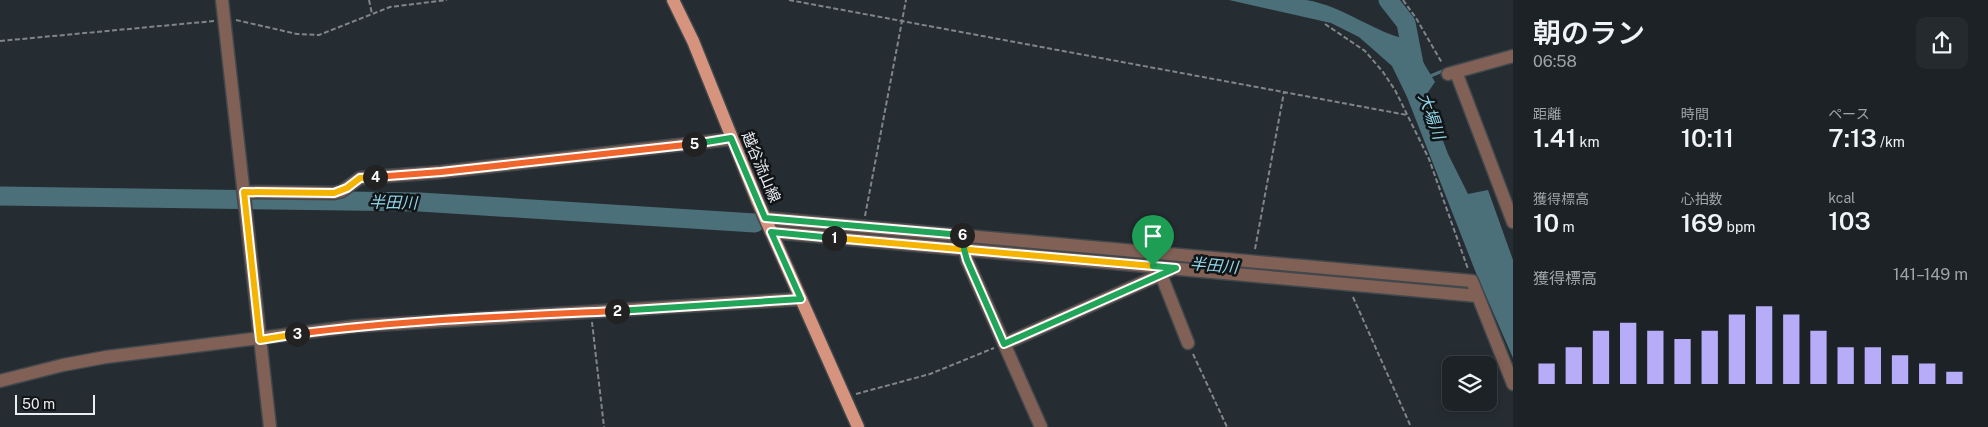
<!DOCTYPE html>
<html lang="ja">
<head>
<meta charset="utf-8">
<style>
	:root { --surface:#1c2226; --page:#252a2e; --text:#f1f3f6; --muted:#a0a4a7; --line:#3a3f43; --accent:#b6acf8 }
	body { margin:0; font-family:"Public Sans","Noto Sans JP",sans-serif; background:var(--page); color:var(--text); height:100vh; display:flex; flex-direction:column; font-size:19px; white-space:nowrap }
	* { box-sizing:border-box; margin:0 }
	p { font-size:16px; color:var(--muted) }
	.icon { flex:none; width:28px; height:28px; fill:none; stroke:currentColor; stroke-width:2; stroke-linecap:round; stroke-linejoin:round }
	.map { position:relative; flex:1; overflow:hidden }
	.sheet { display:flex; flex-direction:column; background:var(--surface); width:475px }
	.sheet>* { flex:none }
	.fabs { position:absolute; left:1442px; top:356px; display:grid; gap:10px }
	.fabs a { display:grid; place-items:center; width:55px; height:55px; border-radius:10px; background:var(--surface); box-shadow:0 2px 8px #0003,0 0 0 1px var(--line); font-size:25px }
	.scale { position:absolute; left:15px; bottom:12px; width:80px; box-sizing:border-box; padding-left:5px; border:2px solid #eaeef2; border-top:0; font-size:14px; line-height:18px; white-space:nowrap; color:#eaeef2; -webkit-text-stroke:4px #121517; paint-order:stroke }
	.pin { position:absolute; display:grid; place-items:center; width:42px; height:42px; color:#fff; margin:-51px -21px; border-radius:50% 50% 50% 0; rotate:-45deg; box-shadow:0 0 5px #0007 }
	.pin .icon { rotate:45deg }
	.km { position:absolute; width:25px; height:25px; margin:-12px; border-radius:50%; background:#222; color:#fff; font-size:14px; line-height:25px; text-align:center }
	.round { display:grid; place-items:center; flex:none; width:52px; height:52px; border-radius:10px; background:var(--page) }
	.headline { display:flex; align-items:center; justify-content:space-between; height:85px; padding:0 20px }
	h1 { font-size:28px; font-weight:600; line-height:38px }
	.metrics { display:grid; grid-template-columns:repeat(3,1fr); gap:8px; height:85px; padding:5px 20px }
	.metrics div { display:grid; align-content:center }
	.metrics b { font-size:25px; font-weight:600 }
	.metrics small { font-size:14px; font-weight:400 }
	.metrics p { font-size:14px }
	.chart { height:140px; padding:10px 20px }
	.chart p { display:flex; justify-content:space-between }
	.chart svg { width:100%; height:90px; margin-top:5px; stroke:var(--accent); stroke-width:6 }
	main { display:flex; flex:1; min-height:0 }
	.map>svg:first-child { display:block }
</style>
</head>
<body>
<main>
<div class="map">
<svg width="1513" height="427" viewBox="0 0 1513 427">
	<rect width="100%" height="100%" fill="#262d32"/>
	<path fill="#4c707a" d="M1229,0H1306C1344,6 1374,33 1410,40L1435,82L1426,95L1448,154L1468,194L1488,190L1513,260V358L1476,273L1407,97L1392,66L1359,37L1331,23Z"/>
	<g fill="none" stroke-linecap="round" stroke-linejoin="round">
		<path stroke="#4c707a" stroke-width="3" d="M1428,77L1445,70"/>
		<path stroke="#4c707a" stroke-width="19" d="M1388,0L1406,23L1414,64
			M0,196L420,202L755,223
			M782,226L1466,289"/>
		<defs>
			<path id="minor" d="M222,0L270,427
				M1456,72L1513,222
				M1448,74L1513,56
				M244,192L334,193L342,191L360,178L441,172L731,139
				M765,218L1472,281L1513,384
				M771,232L1478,296
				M964,243L967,260L1041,427
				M1158,267L1188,343
				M1004,344L1173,269
				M0,381L63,365L106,357L357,326L801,299"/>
			<path id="major" d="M673,0L693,41L757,200L858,427"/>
		</defs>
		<use href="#minor" stroke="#41484d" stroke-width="15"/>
		<use href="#major" stroke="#41484d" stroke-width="15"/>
		<path stroke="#7f858a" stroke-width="2" stroke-dasharray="5 2.5" stroke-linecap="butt" d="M369,0L372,14
			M789,0L1407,115
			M1403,0L1416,18L1442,63
			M236,20L297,34L319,35L390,7L447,0
			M1325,24L1365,51L1383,72L1395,90L1429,159L1468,269
			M0,41L214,21
			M865,216L906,0
			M1255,249L1284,92
			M1353,297L1411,427
			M592,322L604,427
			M1193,354L1227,427
			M856,394L930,374L994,348"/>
		<use href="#minor" stroke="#816055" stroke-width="12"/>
		<use href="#major" stroke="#d6937d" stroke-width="12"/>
	</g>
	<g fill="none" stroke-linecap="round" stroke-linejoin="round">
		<defs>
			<path id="split-1" d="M834,238L1153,266"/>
			<path id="split-2" d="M617,311L801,299L771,232L834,238"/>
			<path id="split-3" d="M297,334C403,320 510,316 617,311"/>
			<path id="split-4" d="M297,334L260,340L244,192L334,193L347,188L360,178L375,177"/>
			<path id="split-5" d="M375,177L441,172L694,144"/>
			<path id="split-6" d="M694,144L731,138L765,218L962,235"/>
			<path id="split-7" d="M962,235H965L964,249L967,260L1004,344L1176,268L1153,266"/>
		</defs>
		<use href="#split-1" stroke="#fff" stroke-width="10"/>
		<use href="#split-2" stroke="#fff" stroke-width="10"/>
		<use href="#split-3" stroke="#fff" stroke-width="10"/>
		<use href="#split-4" stroke="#fff" stroke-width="10"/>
		<use href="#split-5" stroke="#fff" stroke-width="10"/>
		<use href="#split-6" stroke="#fff" stroke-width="10"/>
		<use href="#split-7" stroke="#fff" stroke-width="10"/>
		<use href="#split-1" stroke="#f5b400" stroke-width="6"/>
		<use href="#split-2" stroke="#22a559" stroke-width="6"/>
		<use href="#split-3" stroke="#f0652b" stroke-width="6"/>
		<use href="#split-4" stroke="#f5b400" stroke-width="6"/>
		<use href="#split-5" stroke="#f0652b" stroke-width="6"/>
		<use href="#split-6" stroke="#22a559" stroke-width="6"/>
		<use href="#split-7" stroke="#22a559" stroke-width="6"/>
	</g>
	<g text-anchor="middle" stroke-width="5" stroke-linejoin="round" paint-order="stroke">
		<g font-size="15" fill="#eaeef2" stroke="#121517">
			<text transform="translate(761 167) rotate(67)" y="5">越谷流山線</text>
		</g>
		<g font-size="16" font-style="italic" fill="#90d4e7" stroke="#121517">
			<text transform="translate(1432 116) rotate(70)" y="6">大場川</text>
			<text transform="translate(393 202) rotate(1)" y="6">半田川</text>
			<text transform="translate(1214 265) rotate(5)" y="6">半田川</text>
		</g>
	</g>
</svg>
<div class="fabs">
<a><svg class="icon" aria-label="layers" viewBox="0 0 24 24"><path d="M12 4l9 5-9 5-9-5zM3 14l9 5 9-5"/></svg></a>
</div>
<div class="scale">50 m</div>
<div class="pin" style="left:1153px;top:266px;background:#1e9e55"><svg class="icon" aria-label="arrive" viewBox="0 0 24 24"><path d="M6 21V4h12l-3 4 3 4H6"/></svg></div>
<b class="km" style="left:834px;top:238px">1</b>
<b class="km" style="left:617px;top:311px">2</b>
<b class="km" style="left:297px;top:334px">3</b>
<b class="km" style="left:375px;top:177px">4</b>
<b class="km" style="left:694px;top:144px">5</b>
<b class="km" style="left:962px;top:235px">6</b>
</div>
<section class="sheet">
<div class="headline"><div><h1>朝のラン</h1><p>06:58</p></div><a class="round"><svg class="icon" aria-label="share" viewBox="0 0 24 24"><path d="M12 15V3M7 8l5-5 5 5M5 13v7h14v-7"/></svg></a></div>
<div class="metrics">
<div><p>距離</p><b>1.41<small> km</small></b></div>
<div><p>時間</p><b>10:11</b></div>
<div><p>ペース</p><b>7:13<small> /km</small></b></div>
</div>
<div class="metrics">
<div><p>獲得標高</p><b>10<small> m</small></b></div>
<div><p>心拍数</p><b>169<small> bpm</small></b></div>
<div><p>kcal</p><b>103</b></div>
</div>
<div class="chart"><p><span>獲得標高</span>141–149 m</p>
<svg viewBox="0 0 160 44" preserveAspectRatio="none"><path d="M5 44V34M15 44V26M25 44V18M35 44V14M45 44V18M55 44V22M65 44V18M75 44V10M85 44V6M95 44V10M105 44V18M115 44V26M125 44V26M135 44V30M145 44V34M155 44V38"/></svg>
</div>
</section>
</main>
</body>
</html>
